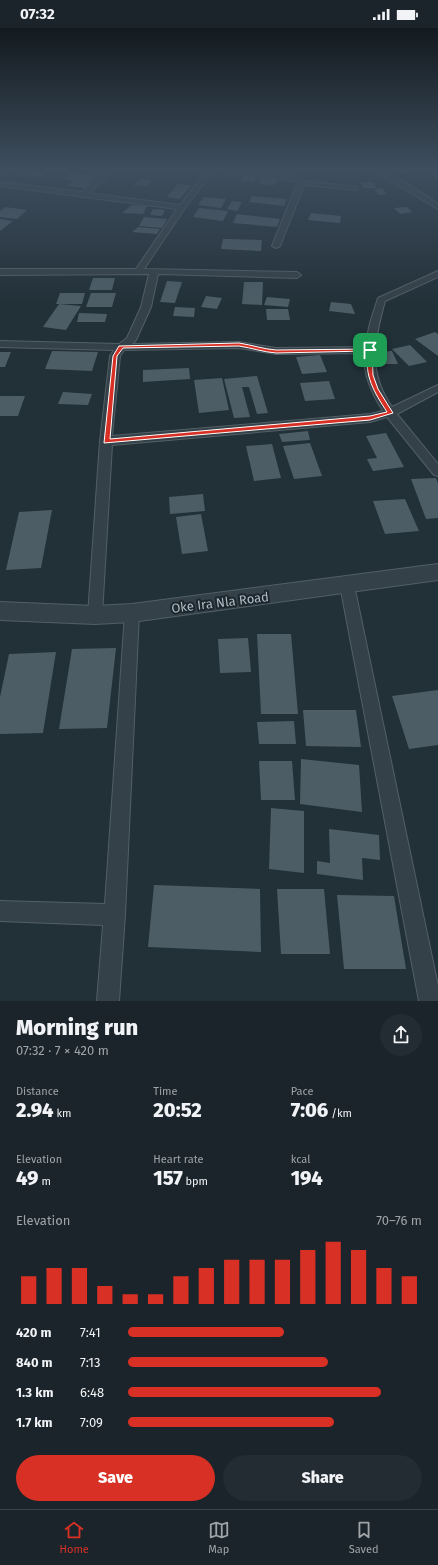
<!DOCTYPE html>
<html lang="en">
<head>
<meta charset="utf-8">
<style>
	:root { --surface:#1a242a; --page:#232c32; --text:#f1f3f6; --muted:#9fa4a8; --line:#384147; --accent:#d93025 }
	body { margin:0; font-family:"Fira Sans",sans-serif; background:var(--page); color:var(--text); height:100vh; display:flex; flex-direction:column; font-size:15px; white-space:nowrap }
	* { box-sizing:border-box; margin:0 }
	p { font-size:13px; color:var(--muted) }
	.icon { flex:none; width:22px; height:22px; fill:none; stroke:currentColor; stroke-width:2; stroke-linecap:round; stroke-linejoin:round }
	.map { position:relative; height:973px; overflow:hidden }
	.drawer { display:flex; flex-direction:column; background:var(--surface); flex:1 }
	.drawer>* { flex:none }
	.pin { position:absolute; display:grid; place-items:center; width:34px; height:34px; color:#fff; margin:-17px; border-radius:8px; box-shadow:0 2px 6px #0006 }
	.round { display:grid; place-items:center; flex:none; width:42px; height:42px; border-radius:21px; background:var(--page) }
	.headline { display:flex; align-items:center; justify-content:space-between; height:68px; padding:0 16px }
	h1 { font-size:22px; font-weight:800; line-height:30px }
	.metrics { display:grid; grid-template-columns:repeat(3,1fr); gap:6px; height:68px; padding:4px 16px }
	.metrics div { display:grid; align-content:center }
	.metrics b { font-size:20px; font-weight:800 }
	.metrics small { font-size:11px; font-weight:400 }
	.metrics p { font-size:11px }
	.chart { height:112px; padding:8px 16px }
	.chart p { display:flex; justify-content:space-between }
	.chart svg { width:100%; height:72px; margin-top:4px; stroke:var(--accent); stroke-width:6 }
	.primary-button { display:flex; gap:8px; margin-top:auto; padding:8px 16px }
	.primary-button a { flex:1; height:46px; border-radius:24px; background:var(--accent); color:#fff; font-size:16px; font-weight:800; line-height:46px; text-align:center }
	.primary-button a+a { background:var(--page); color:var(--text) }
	ul { padding:0 16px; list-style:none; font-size:13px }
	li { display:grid; grid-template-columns:64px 48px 1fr; align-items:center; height:30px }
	li i { height:10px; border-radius:5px; background:var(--accent) }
	.status { display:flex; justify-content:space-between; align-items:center; height:28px; padding:0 20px; background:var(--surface); direction:ltr }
	.status svg { height:11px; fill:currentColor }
	.menu { display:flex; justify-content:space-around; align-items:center; height:56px; border-top:1px solid var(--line); background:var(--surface); font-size:11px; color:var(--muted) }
	.menu a { display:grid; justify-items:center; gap:2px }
	.menu .selected { color:var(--accent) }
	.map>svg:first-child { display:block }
</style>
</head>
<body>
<div class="status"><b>07:32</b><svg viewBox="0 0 49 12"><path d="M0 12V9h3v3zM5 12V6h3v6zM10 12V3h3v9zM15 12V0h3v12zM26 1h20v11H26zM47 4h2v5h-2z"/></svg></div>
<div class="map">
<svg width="438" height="973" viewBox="0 0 438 973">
	<rect width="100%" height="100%" fill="#223038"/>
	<path fill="#4d5d66" d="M24,141H52L42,149L18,146Z
		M395,141H419L423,143L404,146Z
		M426,141H438V151H436Z
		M70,145L97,147L84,160L67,158L74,152L63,151Z
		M243,147L257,148L254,154L241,153Z
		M261,150L277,151L275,157L258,156Z
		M140,151L152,152L146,159L133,157Z
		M373,154L376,160H364L361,155Z
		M178,156L191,157L180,171L167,169Z
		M382,160L387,166L379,167L374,161Z
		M252,168L287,171L284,178L249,174Z
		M204,169L226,171L221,180L198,177Z
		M232,173L242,174L237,183L227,181Z
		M132,177L147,178L143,186L122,185Z
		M5,179L27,182L17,191L0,189V183Z
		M407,179L412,184L400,186L394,180Z
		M199,180L228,183L223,193L193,189Z
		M153,181L165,182L162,188L150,187Z
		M311,185L341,188L340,195L308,192Z
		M237,186L280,191L277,199L233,195Z
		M144,189L167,191L162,200L139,198Z
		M0,191L13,193L0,203Z
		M138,199L160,201L157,206L132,204Z
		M223,211L262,212L261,223L221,221Z
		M93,250H115L112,262H89Z
		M167,253L182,254L175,275L160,274Z
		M244,254H263L262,277L242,276Z
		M60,265H85L82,276H56Z
		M91,265H116L112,279H86Z
		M206,268L222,270L217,281L201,279Z
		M267,269L290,271L288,279L264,277Z
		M331,274L351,276L355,286L329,283Z
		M59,276L81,278L66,302L43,299Z
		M175,279L195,280L194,289L173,288Z
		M266,281H288L290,292H267Z
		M79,285L107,286L105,294H77Z
		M435,304L438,306V328L415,311Z
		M410,317L427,334L409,338L392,321Z
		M52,323L98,324L92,343L45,341Z
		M392,323L398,336H384L378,324Z
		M0,324H11L5,339H0Z
		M320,327L327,344L302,346L296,329Z
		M189,340L190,351L143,354V342Z
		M257,348L268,385L257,386L249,359H242L250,389L234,390L224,351Z
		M222,350L229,382L199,385L194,352Z
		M329,353L335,371L305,373L300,355Z
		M63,364L92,366L88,377L58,376Z
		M0,368H25L18,388H0Z
		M308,403L310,412L282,414L279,406Z
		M386,405L404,439L373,443L367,431L377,430L366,408Z
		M310,415L322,448L294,451L283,418Z
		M272,416L281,450L254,453L246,418Z
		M436,450L438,455V490L426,491L411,451Z
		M203,466L205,483L170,486L169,469Z
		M405,471L419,503L385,506L373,473Z
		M52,482L41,540L6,542L19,484Z
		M201,486L208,523L182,526L176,489Z
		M257,606H291L298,686H261Z
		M248,610L251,644L220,645L218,611Z
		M116,620L107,700L59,701L72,621Z
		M56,624L43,705L0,706V669L9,626Z
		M438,662V717L409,721L392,668Z
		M303,682H356L361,719L306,718Z
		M294,693L296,716H259L257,694Z
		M301,731L359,737L362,784L300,776Z
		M259,733H292L295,772H261Z
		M271,780L304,783V845L269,841Z
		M329,801L379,807L380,832L362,830L363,852L317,846V833L330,835Z
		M154,857L260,861L261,924L148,919Z
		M277,861H324L330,926H281Z
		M337,867L394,868L406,941H344Z"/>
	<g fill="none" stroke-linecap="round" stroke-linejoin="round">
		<defs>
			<path id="minor" d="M4,141H11L0,149V144Z
				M109,141H116L89,165L180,177L208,141H229L291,148L304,153L358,159V161L356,162L304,157L280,218L276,220L272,218L298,154L290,152L213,143L185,180L144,241L297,244L301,247L297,250L158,246L151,279L136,312L132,316L239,314L276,320L365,319L370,295L378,270L438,243V249L385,273C374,313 367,343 392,379L438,357V364L397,386L438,436V448L434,447L387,389L370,394L112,417L102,587L100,592L95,594L90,592L88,587L100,413L110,328L114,322L0,319V313L119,316L127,310L141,279L149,246L0,247V241H136L177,181L0,158V154L81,164ZM239,320L276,326L364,325C363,346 372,366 383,383L370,386L112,408L120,328L124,322Z
				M369,141C388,141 422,165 438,176V181Z
				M347,551L352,553L354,557L438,958V973H419L340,557L342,553Z
				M132,578L137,580L139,585L125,887L119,973H97L103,897L0,893V873L105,876L125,585L127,580Z"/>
			<path id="tertiary" d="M438,536V552L132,594L95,596L0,592V574L95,578L132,576Z"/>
		</defs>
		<use href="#minor" stroke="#535f66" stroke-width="2"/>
		<use href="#tertiary" stroke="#535f66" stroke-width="2"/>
		<use href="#minor" fill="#354148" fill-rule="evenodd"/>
		<use href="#tertiary" fill="#354148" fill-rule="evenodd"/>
	</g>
	<linearGradient id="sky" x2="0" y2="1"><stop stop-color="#131a1f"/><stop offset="0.51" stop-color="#3e4e5e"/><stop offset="1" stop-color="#3e4e5e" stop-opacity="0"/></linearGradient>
	<rect width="438" height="277" fill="url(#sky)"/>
	<path fill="#d93025" stroke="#fff" fill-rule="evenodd" d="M239,315C252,317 263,321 276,322L372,321L373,347L378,361L393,385L370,392L104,415L113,328L119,318ZM239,318C252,320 263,324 276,325L368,323C364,348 374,364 387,384L370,388L110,411L117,328L123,320Z"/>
	<g text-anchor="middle" stroke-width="4" stroke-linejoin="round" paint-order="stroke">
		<g font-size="13" fill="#b0bcc5" stroke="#1b262d">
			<text transform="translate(220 574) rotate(-7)" y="5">Oke Ira Nla Road</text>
		</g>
	</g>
</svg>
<div class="pin" style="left:370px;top:322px;background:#1e9e55"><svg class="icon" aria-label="arrive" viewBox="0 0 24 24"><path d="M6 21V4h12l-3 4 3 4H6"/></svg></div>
</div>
<section class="drawer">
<div class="headline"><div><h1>Morning run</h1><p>07:32 · 7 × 420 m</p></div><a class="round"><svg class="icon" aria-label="share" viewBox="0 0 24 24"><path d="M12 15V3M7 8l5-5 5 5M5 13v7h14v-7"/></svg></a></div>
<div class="metrics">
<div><p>Distance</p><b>2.94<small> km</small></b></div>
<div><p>Time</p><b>20:52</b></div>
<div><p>Pace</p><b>7:06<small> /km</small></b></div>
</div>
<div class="metrics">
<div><p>Elevation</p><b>49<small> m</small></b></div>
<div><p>Heart rate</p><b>157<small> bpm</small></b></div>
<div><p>kcal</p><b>194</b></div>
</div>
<div class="chart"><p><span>Elevation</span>70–76 m</p>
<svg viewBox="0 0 160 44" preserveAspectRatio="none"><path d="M5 44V27M15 44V22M25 44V22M35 44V33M45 44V38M55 44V38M65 44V27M75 44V22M85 44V17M95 44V17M105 44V17M115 44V11M125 44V6M135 44V11M145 44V22M155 44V27"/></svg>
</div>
<ul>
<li><b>420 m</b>7:41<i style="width:53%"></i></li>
<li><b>840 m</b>7:13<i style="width:68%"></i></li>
<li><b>1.3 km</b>6:48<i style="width:86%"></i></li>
<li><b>1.7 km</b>7:09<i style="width:70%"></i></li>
</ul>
<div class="primary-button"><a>Save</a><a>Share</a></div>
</section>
<nav class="menu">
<a class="selected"><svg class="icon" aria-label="home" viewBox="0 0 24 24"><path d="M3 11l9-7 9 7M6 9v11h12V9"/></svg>Home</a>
<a><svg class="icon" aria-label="map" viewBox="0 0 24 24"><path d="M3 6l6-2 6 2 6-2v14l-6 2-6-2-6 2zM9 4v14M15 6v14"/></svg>Map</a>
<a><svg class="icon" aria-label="saved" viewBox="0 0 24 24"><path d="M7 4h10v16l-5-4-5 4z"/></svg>Saved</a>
</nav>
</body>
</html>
